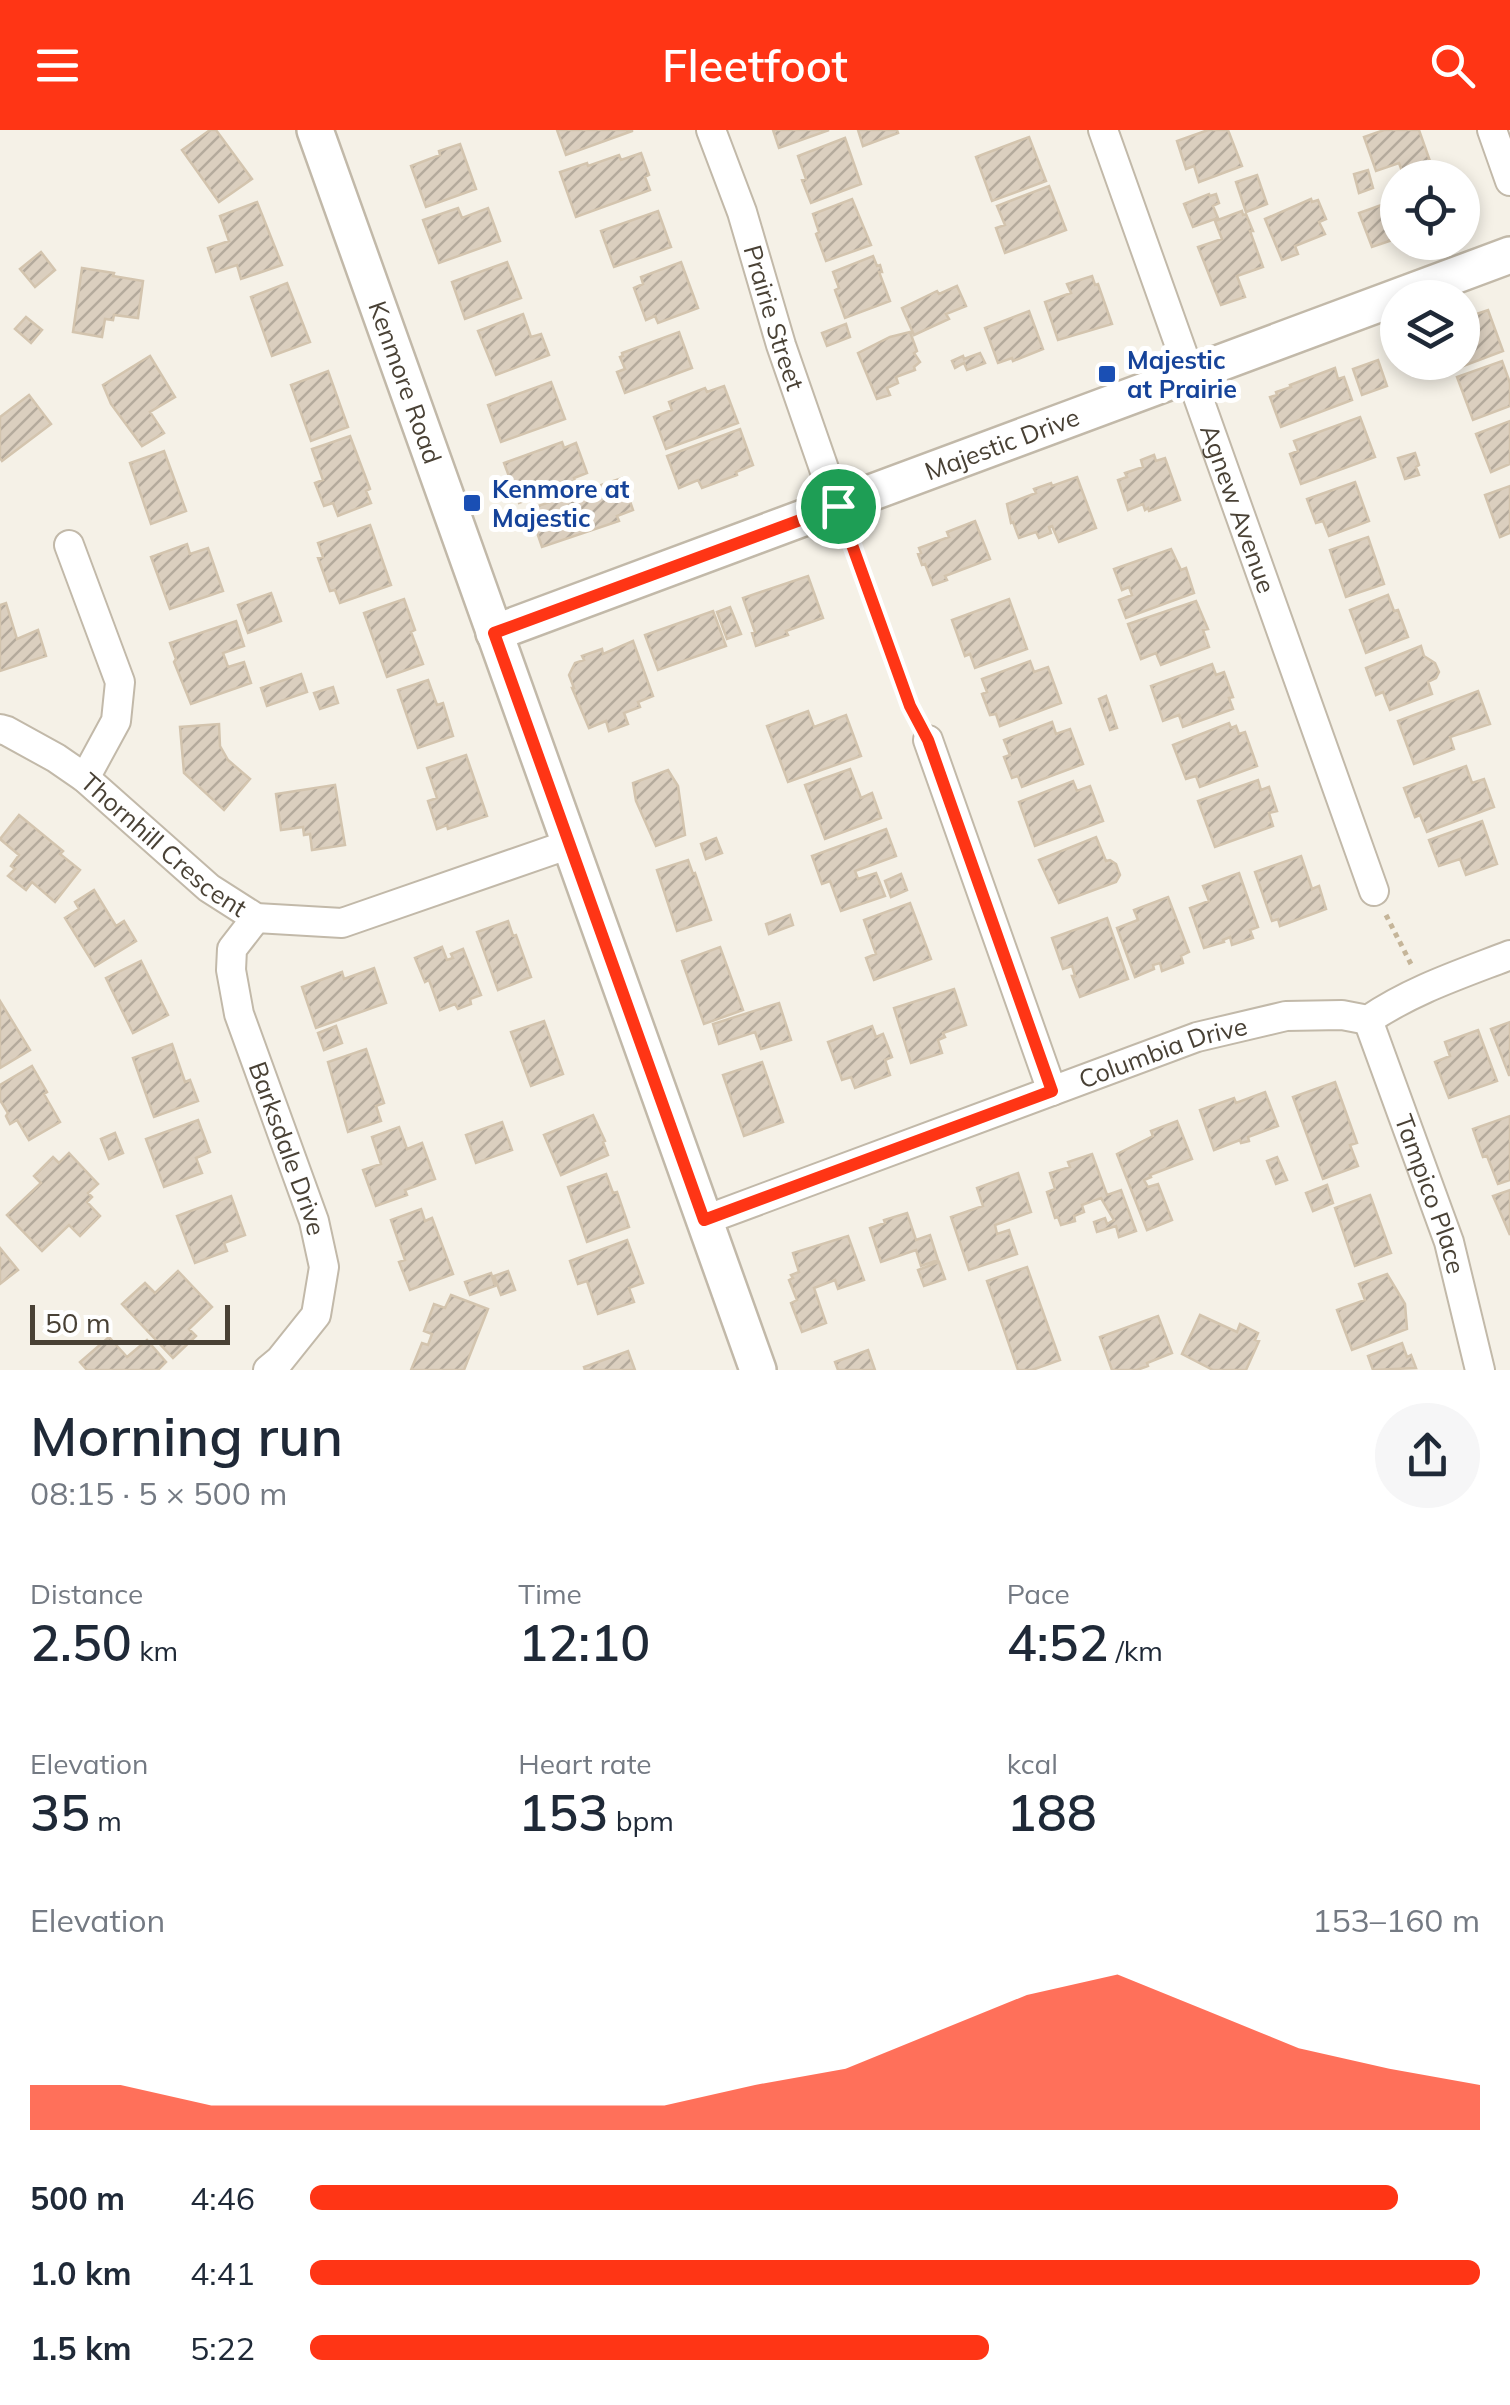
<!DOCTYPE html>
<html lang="en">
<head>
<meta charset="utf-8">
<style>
	:root { --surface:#fff; --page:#f6f6f7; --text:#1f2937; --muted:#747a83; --accent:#ff3515 }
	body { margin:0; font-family:Mulish,sans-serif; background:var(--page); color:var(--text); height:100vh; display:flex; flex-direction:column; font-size:38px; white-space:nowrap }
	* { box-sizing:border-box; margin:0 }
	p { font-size:32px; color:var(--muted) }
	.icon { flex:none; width:55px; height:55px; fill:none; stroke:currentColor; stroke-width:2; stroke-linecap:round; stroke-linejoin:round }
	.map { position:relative; height:1240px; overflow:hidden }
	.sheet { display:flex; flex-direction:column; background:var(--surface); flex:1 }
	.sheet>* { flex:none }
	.buttons { position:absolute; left:1380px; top:30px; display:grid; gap:20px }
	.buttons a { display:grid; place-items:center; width:100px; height:100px; border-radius:50%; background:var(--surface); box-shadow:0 5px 15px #0003; font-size:50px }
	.scale { position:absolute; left:30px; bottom:25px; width:200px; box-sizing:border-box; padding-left:10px; border:5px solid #494135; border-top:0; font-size:28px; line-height:35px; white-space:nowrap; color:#494135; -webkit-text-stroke:8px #fff; paint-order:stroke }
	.pin { position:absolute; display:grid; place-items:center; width:85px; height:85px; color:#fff; margin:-42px; border:5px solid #fff; border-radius:50%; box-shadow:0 2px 10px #0007 }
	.round { display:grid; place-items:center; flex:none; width:105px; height:105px; border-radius:52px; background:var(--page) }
	.headline { display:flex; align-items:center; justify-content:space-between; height:170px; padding:0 30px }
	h1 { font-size:55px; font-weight:600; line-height:75px }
	.metrics { display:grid; grid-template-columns:repeat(3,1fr); gap:15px; height:170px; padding:10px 30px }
	.metrics div { display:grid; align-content:center }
	.metrics b { font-size:50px; font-weight:600 }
	.metrics small { font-size:28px; font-weight:400 }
	.metrics p { font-size:28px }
	.chart { height:280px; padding:20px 30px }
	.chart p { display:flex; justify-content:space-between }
	.chart svg { width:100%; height:180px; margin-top:10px; fill:var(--accent); opacity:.7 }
	ul { padding:0 30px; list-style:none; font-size:32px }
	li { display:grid; grid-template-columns:160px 120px 1fr; align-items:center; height:75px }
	li i { height:25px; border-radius:12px; background:var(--accent) }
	header { display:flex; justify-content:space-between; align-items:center; height:130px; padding:0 30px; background:var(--accent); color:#fff; font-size:45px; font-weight:600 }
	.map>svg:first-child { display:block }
</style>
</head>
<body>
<header><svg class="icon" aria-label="menu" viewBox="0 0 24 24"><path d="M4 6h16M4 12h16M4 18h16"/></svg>Fleetfoot<svg class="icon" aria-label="search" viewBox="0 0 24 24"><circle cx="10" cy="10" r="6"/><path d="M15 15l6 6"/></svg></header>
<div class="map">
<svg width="1510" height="1240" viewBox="0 0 1510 1240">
	<defs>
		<pattern id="building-hatch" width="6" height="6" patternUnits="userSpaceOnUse" patternTransform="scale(2.5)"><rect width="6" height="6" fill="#dbcfbf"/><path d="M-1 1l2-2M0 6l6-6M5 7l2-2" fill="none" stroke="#b4aa9c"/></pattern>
	</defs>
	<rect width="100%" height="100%" fill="#f5f1e7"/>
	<path fill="url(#building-hatch)" stroke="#d3c4ae" stroke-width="2.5" d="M210,0H216L252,49L219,72L182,20Z
		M557,0H632V1L566,25Z
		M773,0H829L779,18Z
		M858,0H897L898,3L863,16Z
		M1208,0H1228L1242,36L1199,52L1194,36L1186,39L1177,11Z
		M1384,0H1419L1431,34L1403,44L1399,33L1376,41L1364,7Z
		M1029,7L1046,51L992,71L976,27Z
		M845,8L861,54L811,73L802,50L806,49L798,26Z
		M460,14L476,59L426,77L411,36L440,25L439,21Z
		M641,23L649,45L645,47L650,60L576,87L560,42L587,33L588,36L619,25L621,30Z
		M1368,40L1373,58L1359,63L1354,44Z
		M1257,45L1267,74L1246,82L1236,52Z
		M1049,56L1066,100L1005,123L996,98L1005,95L997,76Z
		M1209,64L1210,66L1216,64L1219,73L1213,76L1218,88L1193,97L1184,74Z
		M852,69L871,115L826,131L816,104L819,102L813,84Z
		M1311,69L1312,72L1318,70L1326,89L1319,92L1325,104L1295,116L1298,124L1282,130L1265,89Z
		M1398,69V108L1372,117L1359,83Z
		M257,72L282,135L241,149L237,135L216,142L208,118L229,111L220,86Z
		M458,78L462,88L488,78L500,111L439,133L423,90Z
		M658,81L671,117L614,137L601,101Z
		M1242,81L1243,85L1246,84L1253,101H1250L1263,137L1237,146L1245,167L1221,175L1198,117L1222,109L1215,91Z
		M41,122L55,140L35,157L20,139Z
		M873,126L877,136L880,135L882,142H879L890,171L845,188L835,160L839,158L833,142Z
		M507,132L521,168L465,189L452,152Z
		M681,132L698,178L658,193L655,186L646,190L634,158L643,154L641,147Z
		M82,138L114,143L113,146L143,151L138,188L114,185L113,190L105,189L102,207L73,202Z
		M1092,146L1095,155L1098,154L1112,194L1058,210L1045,172L1071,163L1067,154Z
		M287,153L310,212L272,226L251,167Z
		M957,156L966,176L946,184L949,189L914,205L902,178L937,161L939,164Z
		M1488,180L1503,221L1453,240L1450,232H1462V189Z
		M1029,181L1043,219L1013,231L1012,228L998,233L985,198Z
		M523,184L531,207L541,204L549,225L496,245L478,201Z
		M26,187L42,200L31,213L15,199Z
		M846,194L850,207L827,216L822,203Z
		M679,202L692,238L625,263L617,242L625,239L620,227L623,226L622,223Z
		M910,202L917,221L914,223L920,232L914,237L915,240L896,247L898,253L887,258L890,265L877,269L858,223L890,207Z
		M980,223L985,233L967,240L964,233L955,238L952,231L963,226L964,229Z
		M150,226L175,267L150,282L164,303L142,316L111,274L103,255Z
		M1378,230L1387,256L1362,265L1353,239Z
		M1502,231L1510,253V276L1473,290L1457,247Z
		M1335,238L1338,249L1344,247L1352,270L1281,297L1270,267L1277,265L1276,262L1291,257L1290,255Z
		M328,241L348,297L311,311L291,255Z
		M551,252L565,289L501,312L488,275Z
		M724,256L738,293L666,319L654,287L672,280L669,272L705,258L707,262Z
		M29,265L51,294L2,331L0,328V287Z
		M1360,287L1375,327L1301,354L1290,324L1298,321L1294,311Z
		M1510,291V334L1491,342L1476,304Z
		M740,299L753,335L736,342L737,345L702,358L698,350L679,358L667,326Z
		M350,306L370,359L366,361L371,373L338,386L333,373L324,376L315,353L323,350L312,319Z
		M562,312L564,318L576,313L587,343L574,348L575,352L519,373L504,333Z
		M164,321L186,381L151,394L130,333Z
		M1415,323L1419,335L1416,337L1419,345L1405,349L1398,328Z
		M1154,325L1156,331L1165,328L1180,370L1149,381L1148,378L1145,380L1143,374L1128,380L1118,350L1127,347L1125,343L1143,337L1141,330Z
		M1077,347L1096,398L1059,412L1052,396L1049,397L1051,403L1039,408L1036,402L1019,408L1013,392L1011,393L1007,374L1036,363L1034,359L1051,353L1052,356Z
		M622,348L633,380L617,386L619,391L542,417L529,379Z
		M1355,352L1369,391L1329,406L1323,391L1316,393L1307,369Z
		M1510,356V403L1500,407L1485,365Z
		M975,391L990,429L945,446L947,450L933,455L925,434L922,435L918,424L921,423L919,418L949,407L947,402Z
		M370,395L391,455L340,473L335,460L330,461L318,428L323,427L318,413Z
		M1368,407L1384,454L1346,467L1330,420Z
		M187,414L190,424L208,418L223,461L170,479L151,427Z
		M1171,419L1181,440L1186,438L1194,463L1126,488L1119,470L1132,465L1129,457L1122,460L1114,439Z
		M808,446L823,488L786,501L788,505L756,516L752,503L755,502L743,468Z
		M271,463L281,491L248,503L238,475Z
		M1388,465L1394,481L1398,480L1408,507L1366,523L1350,480Z
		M404,469L415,500L411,502L423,534L387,547L364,483Z
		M1009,469L1027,519L975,538L970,524L965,526L952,490Z
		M1196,471L1208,499L1203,500L1209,517L1161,535L1156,523L1141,529L1128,494Z
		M6,473L17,509L38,500L46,526L0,541V475Z
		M730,477L741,504L727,509L717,482Z
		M713,481L726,516L658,540L645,505Z
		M236,491L244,516L223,523L228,537L244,532L251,553L191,574L174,532L176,529L170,513Z
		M633,511L653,566L638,572L640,577L624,583L628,594L609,601L606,591L589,598L572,558H574L569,545L575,533L584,530L582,526L602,519L603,524Z
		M1421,516L1424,526L1435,533L1439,542L1436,548L1428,552L1432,564L1390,580L1383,562L1376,565L1366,538Z
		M1030,531L1034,542L1048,537L1061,573L1000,596L996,584L990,585L982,564L987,562L982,549Z
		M1212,534L1216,545L1224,542L1233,567L1229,568L1233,579L1183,597L1179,585L1163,591L1151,556Z
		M301,544L307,562L267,576L261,558Z
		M428,550L437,575L443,573L453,606L418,618L398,560Z
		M333,557L338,573L320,579L314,563Z
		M1478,561L1490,594L1450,607L1454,619L1414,634L1398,591Z
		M1106,566L1117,598L1110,600L1099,569Z
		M808,581L814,597L846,585L861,626L788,652L767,596Z
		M1052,592L1056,604L1070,599L1083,634L1022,657L1018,646L1012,648L1004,627L1010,625L1004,610Z
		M1229,593L1231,598L1236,596L1239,604L1245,602L1257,636L1200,657L1196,646L1186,649L1173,615Z
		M219,594L220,616L228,630L250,649L224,680L184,643L180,597Z
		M466,625L487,686L448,699L447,695L437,699L428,671L437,668L427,638Z
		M1466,636L1472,653L1484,649L1494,677L1427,702L1420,685L1415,687L1404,658Z
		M850,639L861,668L872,663L881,688L825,709L805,655Z
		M668,640L678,656L685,705L656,716L636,671L633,653Z
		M1258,650L1261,660L1269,657L1277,681L1269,683L1273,696L1215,717L1198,671Z
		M1073,651L1077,661L1090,656L1103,691L1035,716L1019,672Z
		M335,655L345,715L312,720L310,704L304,705L303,697L281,700L276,664Z
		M19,685L63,721L60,724L80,740L55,772L32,752L26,760L8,746L15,739L11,736L19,725L0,709Z
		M1482,691L1497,734L1466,745L1460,729L1439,736L1429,710Z
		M886,699L896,726L855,741L858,749L876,743L885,766L841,781L830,751L822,754L812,726Z
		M1096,707L1106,731L1110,730L1116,734L1120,745L1116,752L1059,773L1039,730Z
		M716,708L722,723L706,729L701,714Z
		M1301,726L1312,759L1319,756L1326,779L1280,796L1278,789L1272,791L1255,742Z
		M688,730L693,744L695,743L711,790L677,801L657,740Z
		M1239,743L1258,797L1250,800L1253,808L1232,815L1230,807L1223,810L1224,812L1204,818L1190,778L1209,771L1203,756Z
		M901,744L907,760L891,767L885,751Z
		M94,760L116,796L124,791L136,811L95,836L65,788L79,779L75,772Z
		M1168,767L1189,822L1181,826L1183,833L1162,841L1160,833L1153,835L1154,839L1135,847L1117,798L1138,790L1134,780Z
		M910,773L931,829L874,850L866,828L876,824L864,790Z
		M790,785L793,795L769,804L766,794Z
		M1107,788L1128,849L1080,867L1072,846H1075L1072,836L1063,839L1052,808Z
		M508,791L513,806L516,805L531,847L498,860L477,802Z
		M442,817L447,830L453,828L451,824L463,819L481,865L470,869L471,874L458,879L455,874L440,880L429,850L425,852L415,828Z
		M720,817L743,880L704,894L682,831Z
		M141,831L168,885L133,903L106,848Z
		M374,838L386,873L316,898L302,857L342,842L344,849Z
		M954,859L966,895L943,903L945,907L938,910L942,923L911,933L894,878Z
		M0,871L30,920L0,938Z
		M779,873L791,910L761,919L755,902L719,914L713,894Z
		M544,891L563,944L531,956L511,902Z
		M1510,892V945H1509L1491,899Z
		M336,896L342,913L324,920L318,903Z
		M872,896L876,907L883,904L892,927L885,930L890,945L855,958L851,947L842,950L828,912Z
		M1478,900L1497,951L1449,968L1435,932L1450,926L1445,912Z
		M172,914L185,952L190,950L198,971L154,987L133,928Z
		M366,919L384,973L376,976L381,991L348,1002L328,932Z
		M762,932L783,992L744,1006L723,945Z
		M32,936L47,962L44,964L60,992L29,1010L17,990L10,994L6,986L8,983L0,970V955Z
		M1335,952L1357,1013L1350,1015L1358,1036L1323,1049L1293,967Z
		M1265,962L1278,996L1248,1007L1249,1011L1241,1013L1240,1010L1214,1020L1200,980L1234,968L1236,973Z
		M593,985L605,1011L603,1012L608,1025L561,1045L544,1005Z
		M1510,986V1050L1498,1054L1487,1026L1483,1027L1473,999Z
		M198,990L210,1022L196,1028L202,1043L164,1057L146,1009Z
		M1177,991L1192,1029L1150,1045L1151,1047L1144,1050L1148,1057L1158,1054L1172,1090L1147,1100L1117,1024L1153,1006L1151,1001Z
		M502,992L512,1020L476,1033L466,1005Z
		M399,997L407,1019L422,1013L435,1049L405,1060L407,1065L376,1076L363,1040L381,1034L372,1007Z
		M115,1003L123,1023L109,1029L101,1009Z
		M69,1023L98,1054L88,1063L92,1067L87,1072L100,1086L80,1106L69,1095L42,1121L7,1085L41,1053L34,1046L53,1027L59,1033Z
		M1092,1024L1107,1065L1121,1060L1136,1101L1119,1107L1116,1096L1097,1102L1094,1092L1105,1088L1107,1094L1114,1090L1101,1068L1082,1075L1084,1082L1074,1086L1075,1091L1061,1095L1058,1087L1055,1088L1047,1062L1055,1059L1050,1043L1070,1037L1068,1032Z
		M1277,1027L1287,1050L1276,1054L1267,1031Z
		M1018,1043L1031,1082L995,1095L997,1104L1009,1100L1017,1124L969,1140L951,1087L983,1076L977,1058Z
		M606,1044L613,1063L617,1062L629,1097L587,1112L568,1057Z
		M1327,1055L1333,1073L1313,1081L1306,1063Z
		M1510,1060V1105L1493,1066Z
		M1370,1065L1391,1123L1355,1136L1335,1078Z
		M231,1066L245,1105L224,1113L227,1121L195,1133L177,1086Z
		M421,1079L425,1091L432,1088L453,1144L410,1160L399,1132L405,1130L391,1090Z
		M907,1083L916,1110L930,1105L938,1130L921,1136L916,1120L881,1132L870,1098L885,1093L884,1090Z
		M848,1106L864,1150L838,1159L835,1150L814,1158L826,1193L802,1202L791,1173L797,1170L789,1150L793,1148L791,1145L799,1142L793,1123Z
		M627,1110L643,1153L629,1158L634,1172L598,1184L587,1151L578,1154L570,1131Z
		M0,1118L18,1140L0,1154Z
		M939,1132L945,1149L924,1156L918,1140Z
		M1027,1137L1060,1230L1032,1240H1018L987,1151Z
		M178,1141L212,1177L189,1199L196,1206L173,1228L122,1174L145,1153L155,1163Z
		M508,1141L515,1160L501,1165L494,1146Z
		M491,1143L495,1156L470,1165L465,1152Z
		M1387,1144L1405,1174L1407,1199L1352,1220L1337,1180L1365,1170L1359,1154Z
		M451,1165L488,1179L464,1240H411L422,1213L428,1215L432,1204L424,1201L434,1174L445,1178Z
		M1200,1185L1237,1202L1240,1194L1258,1203L1255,1210L1259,1211L1246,1240H1213L1182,1224Z
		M1158,1186L1172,1223L1147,1233L1148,1236L1137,1240H1112L1100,1207Z
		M109,1207L127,1227L147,1210L166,1232L158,1240H87L80,1232Z
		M1402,1213L1407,1227L1411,1225L1416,1238L1373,1240L1368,1226Z
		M868,1220L875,1240H838L835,1232Z
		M628,1221L635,1240H585L584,1237Z"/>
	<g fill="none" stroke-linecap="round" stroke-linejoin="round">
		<defs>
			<g id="minor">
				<path id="s1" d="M711,0L742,82L781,215L837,376"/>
				<path id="s2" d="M1103,0L1374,761"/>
				<path d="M1492,0L1510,51"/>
				<path d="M69,415L120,552L116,591L85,648"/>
				<path id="s3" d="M0,599L7,601L56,628L85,648L209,758L256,788L342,793L570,714"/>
				<path d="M928,610L1052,961"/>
				<path id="s4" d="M256,788L232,819L231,840L239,884L314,1091L324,1137L316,1185L280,1230L268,1240"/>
				<path id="s5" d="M1368,890L1449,1112L1480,1240"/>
				<path id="s6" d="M705,1090L1197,907L1286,886L1342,885L1368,890C1412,860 1461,844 1510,825"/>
			</g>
			<g id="tertiary">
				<path id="s7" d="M315,0L758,1240"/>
				<path id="s8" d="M494,503L1510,125"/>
			</g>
		</defs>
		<use href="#minor" stroke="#c2b9a9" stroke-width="32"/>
		<use href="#tertiary" stroke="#c2b9a9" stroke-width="40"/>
		<path stroke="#c5b599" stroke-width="5" stroke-dasharray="5 5" stroke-linecap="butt" d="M848,404L910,576L918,590
			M1386,785L1413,838"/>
		<use href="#minor" stroke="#fff" stroke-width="28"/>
		<use href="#tertiary" stroke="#fff" stroke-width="35"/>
	</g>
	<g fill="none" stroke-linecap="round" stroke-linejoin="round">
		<defs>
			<path id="route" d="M838,376L910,576L928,610L1052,961L704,1090L494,503Z"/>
		</defs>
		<use href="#route" stroke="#fff" stroke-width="20"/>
		<use href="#route" stroke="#ff3515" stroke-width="12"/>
	</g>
	<g fill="#1a4fb4" stroke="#fff" stroke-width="4">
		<rect x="1097" y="234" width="20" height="20" rx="5"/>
		<rect x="462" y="363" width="20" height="20" rx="5"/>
	</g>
	<g text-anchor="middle" stroke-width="10" stroke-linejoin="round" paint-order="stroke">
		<g font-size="25" fill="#494135" stroke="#fff">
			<text dy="9" stroke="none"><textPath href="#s1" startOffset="198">Prairie Street</textPath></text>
			<text dy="9" stroke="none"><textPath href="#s7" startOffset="268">Kenmore Road</textPath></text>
			<text dy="9" stroke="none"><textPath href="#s8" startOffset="542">Majestic Drive</textPath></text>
			<text dy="9" stroke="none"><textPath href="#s2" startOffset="402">Agnew Avenue</textPath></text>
			<text dy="9" stroke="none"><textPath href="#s3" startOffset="202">Thornhill Crescent</textPath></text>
			<text dy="9" stroke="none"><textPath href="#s6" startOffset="488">Columbia Drive</textPath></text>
			<text dy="9" stroke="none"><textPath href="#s4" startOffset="248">Barksdale Drive</textPath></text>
			<text dy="9" stroke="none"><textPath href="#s5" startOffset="185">Tampico Place</textPath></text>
		</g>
		<g font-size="25" font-weight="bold" fill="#164399" stroke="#fff" text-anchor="start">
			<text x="1127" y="239">Majestic<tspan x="1127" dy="29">at Prairie</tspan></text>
			<text x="492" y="368">Kenmore at<tspan x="492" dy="29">Majestic</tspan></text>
		</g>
	</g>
</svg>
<div class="buttons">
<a><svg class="icon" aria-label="locate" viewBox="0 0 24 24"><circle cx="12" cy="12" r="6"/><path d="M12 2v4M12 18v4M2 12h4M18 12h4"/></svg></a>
<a><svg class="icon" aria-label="layers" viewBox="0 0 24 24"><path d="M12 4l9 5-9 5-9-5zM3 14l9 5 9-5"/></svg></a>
</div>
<div class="scale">50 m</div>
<div class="pin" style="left:838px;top:376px;background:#1e9e55"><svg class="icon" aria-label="arrive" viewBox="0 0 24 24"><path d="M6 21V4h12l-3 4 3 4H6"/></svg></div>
</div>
<section class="sheet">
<div class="headline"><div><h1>Morning run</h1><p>08:15 · 5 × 500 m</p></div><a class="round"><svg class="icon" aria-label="share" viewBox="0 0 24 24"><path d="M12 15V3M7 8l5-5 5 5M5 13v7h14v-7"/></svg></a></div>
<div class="metrics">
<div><p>Distance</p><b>2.50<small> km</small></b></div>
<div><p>Time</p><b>12:10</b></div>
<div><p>Pace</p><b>4:52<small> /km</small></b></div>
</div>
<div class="metrics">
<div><p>Elevation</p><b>35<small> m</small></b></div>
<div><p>Heart rate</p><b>153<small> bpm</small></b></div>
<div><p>kcal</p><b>188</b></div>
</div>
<div class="chart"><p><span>Elevation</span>153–160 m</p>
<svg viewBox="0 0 160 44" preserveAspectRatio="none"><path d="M0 44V33L10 33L20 38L30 38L40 38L50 38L60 38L70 38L80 33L90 29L100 20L110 11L120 6L130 15L140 24L150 29L160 33V44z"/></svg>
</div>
<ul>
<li><b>500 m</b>4:46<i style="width:93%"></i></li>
<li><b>1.0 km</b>4:41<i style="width:100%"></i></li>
<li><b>1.5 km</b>5:22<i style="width:58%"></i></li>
</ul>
</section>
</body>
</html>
